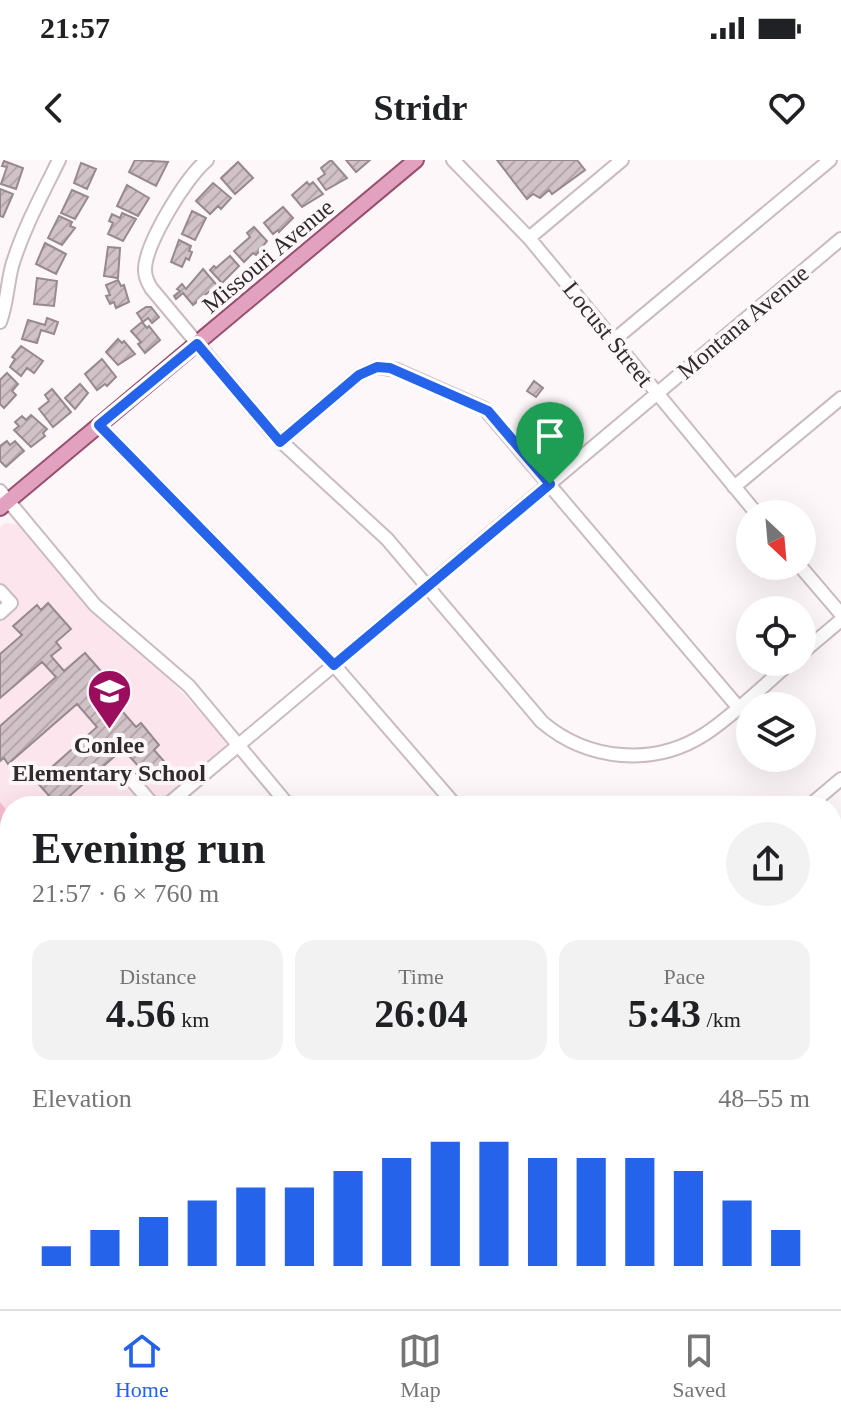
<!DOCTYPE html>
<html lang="en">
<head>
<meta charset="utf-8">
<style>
	:root { --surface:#fff; --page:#f2f2f2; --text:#202124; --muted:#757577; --line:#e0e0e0; --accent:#2563eb }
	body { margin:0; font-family:"Times New Roman",serif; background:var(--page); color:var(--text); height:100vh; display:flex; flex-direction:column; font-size:30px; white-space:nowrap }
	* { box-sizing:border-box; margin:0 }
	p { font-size:26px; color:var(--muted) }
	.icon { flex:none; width:44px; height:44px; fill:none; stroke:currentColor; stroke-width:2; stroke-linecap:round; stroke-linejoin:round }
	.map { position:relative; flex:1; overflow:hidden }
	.panel { position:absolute; left:0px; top:636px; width:842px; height:514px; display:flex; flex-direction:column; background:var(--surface); border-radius:32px 32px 0 0; box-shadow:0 8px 32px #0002 }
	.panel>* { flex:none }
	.needle { width:52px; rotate:154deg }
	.tools { position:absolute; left:736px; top:340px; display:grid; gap:16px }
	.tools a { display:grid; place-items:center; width:80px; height:80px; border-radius:50%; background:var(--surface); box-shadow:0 8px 32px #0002; font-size:40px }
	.pin { position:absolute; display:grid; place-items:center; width:68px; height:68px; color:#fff; margin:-82px -34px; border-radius:50% 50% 50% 0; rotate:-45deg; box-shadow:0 0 8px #0007 }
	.pin .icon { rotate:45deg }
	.round { display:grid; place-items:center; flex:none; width:84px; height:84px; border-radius:42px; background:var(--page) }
	.overview { display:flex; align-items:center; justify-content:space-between; height:136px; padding:0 32px }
	h1 { font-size:44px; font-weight:700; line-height:60px }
	.figures { display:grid; grid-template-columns:repeat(3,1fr); gap:12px; height:136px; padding:8px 32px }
	.figures div { display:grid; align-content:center; border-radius:20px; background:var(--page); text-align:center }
	.figures b { font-size:40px; font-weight:700 }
	.figures small { font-size:22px; font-weight:400 }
	.figures p { font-size:22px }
	.chart { height:224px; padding:16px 32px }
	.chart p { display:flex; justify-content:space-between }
	.chart svg { width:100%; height:144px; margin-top:8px; stroke:var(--accent); stroke-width:6 }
	.status { display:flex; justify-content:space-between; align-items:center; height:56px; padding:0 40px; background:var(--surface); direction:ltr }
	.status svg { height:22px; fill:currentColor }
	header { display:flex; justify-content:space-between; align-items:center; height:104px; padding:0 32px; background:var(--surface); font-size:36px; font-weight:700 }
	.dock { display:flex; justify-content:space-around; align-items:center; height:112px; border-top:2px solid var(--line); background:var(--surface); font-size:22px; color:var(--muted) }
	.dock a { display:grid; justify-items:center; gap:4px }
	.dock .active { color:var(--accent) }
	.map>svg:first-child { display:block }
</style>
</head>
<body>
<div class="status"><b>21:57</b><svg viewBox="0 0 49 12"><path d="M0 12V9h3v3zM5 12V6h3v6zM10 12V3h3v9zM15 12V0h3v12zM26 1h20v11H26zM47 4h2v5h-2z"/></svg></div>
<header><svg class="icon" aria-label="back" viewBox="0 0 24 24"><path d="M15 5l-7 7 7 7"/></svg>Stridr<svg class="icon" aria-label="heart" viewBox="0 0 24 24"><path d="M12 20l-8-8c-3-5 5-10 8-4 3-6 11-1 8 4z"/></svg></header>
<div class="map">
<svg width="841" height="1149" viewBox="0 0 841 1149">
	<defs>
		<pattern id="building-hatch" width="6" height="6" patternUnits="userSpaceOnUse" patternTransform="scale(2)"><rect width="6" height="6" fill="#d1c2c7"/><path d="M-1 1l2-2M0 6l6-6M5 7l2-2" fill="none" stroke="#b4a7ab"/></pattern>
	</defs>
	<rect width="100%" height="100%" fill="#fdf7f9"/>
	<path fill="#fde5ed" d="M5,363L17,364L91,452L169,518L226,581L225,588L155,646H10V768L0,776V367Z"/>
	<path fill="#f9bdd4" d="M0,642L10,655V689L0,697Z"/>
	<path fill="url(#building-hatch)" stroke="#97898e" stroke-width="2" d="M135,0L168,2L156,26L129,12Z
		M331,0L347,18L326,30L318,19L325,14L321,8Z
		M346,0H370L356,12Z
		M497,0H577L585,10L552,34L549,30L540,38L533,34L527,39Z
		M4,1L23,8L16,29L1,24L7,7L2,6Z
		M238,2L253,18L235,34L221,18Z
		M81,3L96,9L87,29L74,23Z
		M307,22L309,25L313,22L323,34L302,47L292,35Z
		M213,23L231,38L221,49L218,46L210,54L196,41Z
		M127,25L149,38L138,56L117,46Z
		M0,29L13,34L3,57L0,56Z
		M72,30L88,37L75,59L61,53Z
		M283,47L293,58L279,72L278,70L273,74L264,63Z
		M192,51L206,58L195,80L182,74Z
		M122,53L136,59L123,81L108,74L113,63L109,61L112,54L120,58Z
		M59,56L72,62L70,66L75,68L62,85L48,78Z
		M254,67L267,81L256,95L253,93L244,102L234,91L250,77L247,73Z
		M179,80L191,86L189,91L192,92L189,100L186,98L182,107L171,102Z
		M45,83L66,94L56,114L36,104Z
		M108,87L120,88L118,118L104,116Z
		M230,96L239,106L222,123L210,110L214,106L216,108Z
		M203,109L221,130L216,134L212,129L193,145L183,133L176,139L174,136L180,131L177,129L182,124L186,129Z
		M37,118L57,121L54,146L34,144Z
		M118,120L121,126L124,125L129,142L116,148L114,142L110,144L106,136L110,135L106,125Z
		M146,147H151L159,157L152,163L148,158L143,162L137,153Z
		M47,158L58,162L54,174L41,170L37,183L22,179L28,160L45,165Z
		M142,162L147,168L149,166L160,180L145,193L138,184L141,182L131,171Z
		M118,179L122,183L124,181L135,194L118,205L106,192Z
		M21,186L43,201L34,213L27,208L21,216L10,207L15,199L12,197Z
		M102,199L116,217L107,226L105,224L97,230L85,214Z
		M7,213L18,224L12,231L16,235L4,248L0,244V220Z
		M534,221L543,228L536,237L527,231Z
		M80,224L88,233L75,249L65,238Z
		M52,229L71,252L53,267L39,249L49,241L45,235Z
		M31,255L47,269L43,273L45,276L31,287L14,270L19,266L15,262L22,256L26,260Z
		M7,281L10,285L15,281L24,291L6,307L0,301V286Z
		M48,443L71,469L56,482L61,488L51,496L64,511L85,493L107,518L94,530L117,555L122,551L136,567L141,563L159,585L154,590L170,608L158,619L152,612L147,616L123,589L58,646L36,621L97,567L77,544L8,604L4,598L0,601V566L56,517L42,502L0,538V494L22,475L13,466L37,445L41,450Z
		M3,806L10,815V834L0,842V808Z
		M5,916L10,922V945L6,948L0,940V921Z
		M10,1049V1080L9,1082L0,1072L3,1069L0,1065V1057Z"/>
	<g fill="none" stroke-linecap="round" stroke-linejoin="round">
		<defs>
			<path id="minor" d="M207,0C186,17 145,84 145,110C145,117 148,123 151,128L272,273L387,379L542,562C588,601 654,607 705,574C735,554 763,526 791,502
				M453,0L529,78L757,354
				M529,78L622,0
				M0,162C7,144 7,125 12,106C23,69 42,35 59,0
				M614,180L830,0
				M99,265L334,505L456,646
				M280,282L359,215L377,207L397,210L485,249L738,547
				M734,327L841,238
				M0,331L95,445L189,526L289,646
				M800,406L841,454
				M0,431L11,443L0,453
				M802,493L841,460
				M130,618L154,646
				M166,646L841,79
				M809,646L841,619
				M0,719L10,711
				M0,754L10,757
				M0,785L10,776
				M832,786L841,779
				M0,877L10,889
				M832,949L841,941
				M832,986L841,997
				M0,1104L10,1116
				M841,1108L837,1113L841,1131
				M190,1140L197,1149
				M512,1140L533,1149
				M17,1149L28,1140
				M209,1149L219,1140
				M458,1149L462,1140"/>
			<path id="major" d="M0,348L416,0"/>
		</defs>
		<use href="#minor" stroke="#cabbc0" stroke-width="16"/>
		<use href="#major" stroke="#984f6f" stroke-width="18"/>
		<use href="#minor" stroke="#fff" stroke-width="12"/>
		<use href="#major" stroke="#e2a1be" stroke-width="14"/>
	</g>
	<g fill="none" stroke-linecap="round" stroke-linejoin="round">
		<defs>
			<path id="route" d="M197,184L280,282L359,215L377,207L390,208L488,251L550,324L334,505L99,265Z"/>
		</defs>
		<use href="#route" stroke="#fff" stroke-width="16"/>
		<use href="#route" stroke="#2563eb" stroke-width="10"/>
	</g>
	<defs>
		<symbol id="school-pin" viewBox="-11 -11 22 30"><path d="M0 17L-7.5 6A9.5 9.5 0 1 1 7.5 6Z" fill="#9b0d5d" stroke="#fdf7f9"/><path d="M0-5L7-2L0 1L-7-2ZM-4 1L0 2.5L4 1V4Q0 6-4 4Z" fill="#fff"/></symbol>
	</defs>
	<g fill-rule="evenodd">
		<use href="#school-pin" x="84" y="506" width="51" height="69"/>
	</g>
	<g text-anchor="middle" stroke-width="8" stroke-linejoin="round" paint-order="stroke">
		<g font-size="24" fill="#312b2d" stroke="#fdf7f9">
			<text transform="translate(268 96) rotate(-40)" y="8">Missouri Avenue</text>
			<text transform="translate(743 162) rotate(-40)" y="8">Montana Avenue</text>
			<text transform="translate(608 174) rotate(51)" y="8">Locust Street</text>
		</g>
		<g font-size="24" font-weight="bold" fill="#312b2d" stroke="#fdf7f9">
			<text x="109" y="593">Conlee<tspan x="109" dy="28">Elementary School</tspan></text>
		</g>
	</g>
</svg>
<div class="tools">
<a><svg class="needle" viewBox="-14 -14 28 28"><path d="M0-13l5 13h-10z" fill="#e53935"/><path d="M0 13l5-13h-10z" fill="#757577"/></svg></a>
<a><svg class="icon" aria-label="locate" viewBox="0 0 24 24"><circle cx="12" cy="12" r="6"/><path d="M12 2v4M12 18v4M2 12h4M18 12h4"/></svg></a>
<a><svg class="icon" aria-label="layers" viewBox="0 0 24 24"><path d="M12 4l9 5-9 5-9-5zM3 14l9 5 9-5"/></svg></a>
</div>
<div class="pin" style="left:550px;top:324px;background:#1e9e55"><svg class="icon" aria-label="arrive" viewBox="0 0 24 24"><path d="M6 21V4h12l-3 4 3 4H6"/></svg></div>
<section class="panel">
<div class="overview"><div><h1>Evening run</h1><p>21:57 · 6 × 760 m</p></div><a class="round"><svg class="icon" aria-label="share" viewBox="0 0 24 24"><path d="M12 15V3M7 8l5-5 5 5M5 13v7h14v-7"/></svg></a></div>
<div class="figures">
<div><p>Distance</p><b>4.56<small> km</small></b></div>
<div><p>Time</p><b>26:04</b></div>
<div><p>Pace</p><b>5:43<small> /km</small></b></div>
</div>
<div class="chart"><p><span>Elevation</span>48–55 m</p>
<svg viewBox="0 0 160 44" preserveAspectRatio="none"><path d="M5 44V38M15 44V33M25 44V29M35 44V24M45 44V20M55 44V20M65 44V15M75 44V11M85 44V6M95 44V6M105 44V11M115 44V11M125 44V11M135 44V15M145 44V24M155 44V33"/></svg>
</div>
</section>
</div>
<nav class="dock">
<a class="active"><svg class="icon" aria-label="home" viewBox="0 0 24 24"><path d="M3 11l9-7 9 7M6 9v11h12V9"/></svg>Home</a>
<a><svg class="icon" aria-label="map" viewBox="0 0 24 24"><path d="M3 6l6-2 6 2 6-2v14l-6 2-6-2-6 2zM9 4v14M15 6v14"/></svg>Map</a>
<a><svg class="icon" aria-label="saved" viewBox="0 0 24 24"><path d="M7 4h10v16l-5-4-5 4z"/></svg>Saved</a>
</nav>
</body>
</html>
